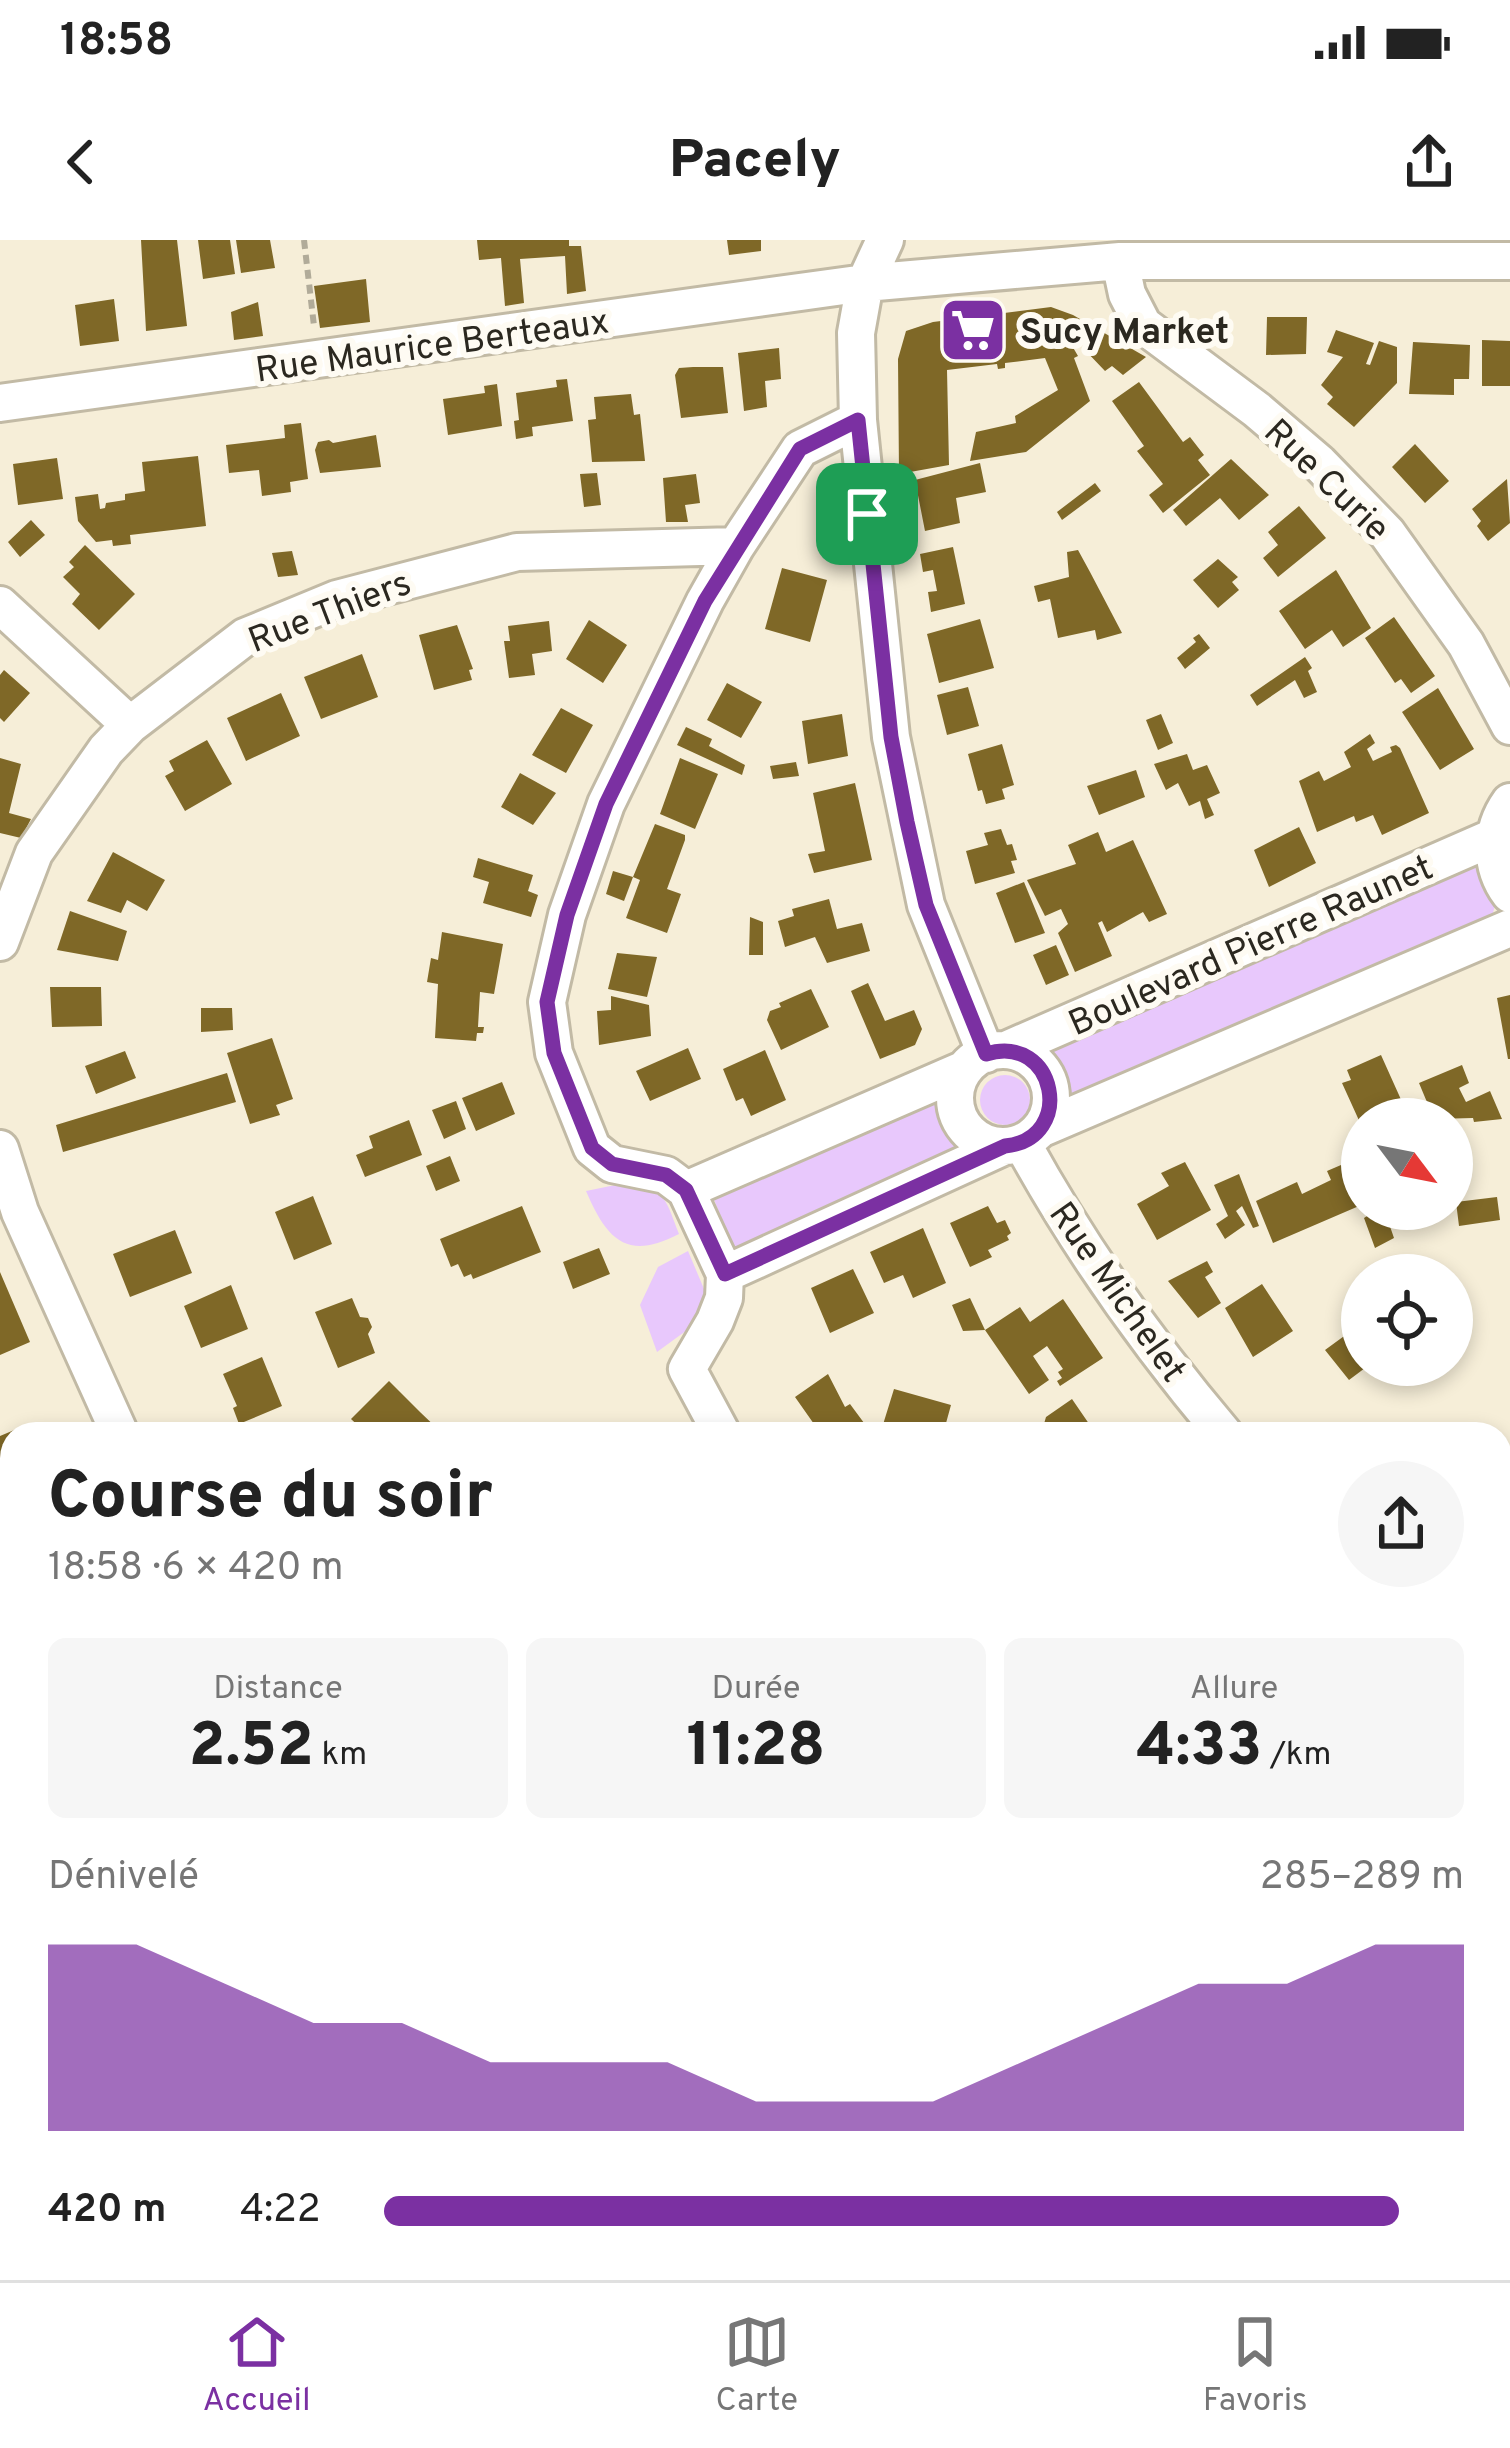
<!DOCTYPE html>
<html lang="fr">
<head>
<meta charset="utf-8">
<style>
	:root { --surface:#fff; --page:#f6f6f6; --text:#222; --muted:#767676; --line:#e0e0e0; --accent:#7b30a2 }
	body { margin:0; font-family:Overpass,sans-serif; background:var(--page); color:var(--text); height:100vh; display:flex; flex-direction:column; font-size:45px; white-space:nowrap }
	* { box-sizing:border-box; margin:0 }
	p { font-size:39px; color:var(--muted) }
	.icon { flex:none; width:66px; height:66px; fill:none; stroke:currentColor; stroke-width:2; stroke-linecap:round; stroke-linejoin:round }
	.map { position:relative; flex:1; overflow:hidden }
	.panel { position:absolute; left:0px; top:1182px; width:1512px; height:858px; display:flex; flex-direction:column; background:var(--surface); border-radius:36px 36px 0 0; box-shadow:0 6px 18px #0003 }
	.panel>* { flex:none }
	.needle { width:78px; rotate:122deg }
	.tools { position:absolute; left:1341px; top:858px; display:grid; gap:24px }
	.tools a { display:grid; place-items:center; width:132px; height:132px; border-radius:50%; background:var(--surface); box-shadow:0 6px 18px #0003; font-size:60px }
	.pin { position:absolute; display:grid; place-items:center; width:102px; height:102px; color:#fff; margin:-51px; border-radius:24px; box-shadow:0 6px 18px #0006 }
	.round { display:grid; place-items:center; flex:none; width:126px; height:126px; border-radius:63px; background:var(--page) }
	.overview { display:flex; align-items:center; justify-content:space-between; height:204px; padding:0 48px }
	h1 { font-size:66px; font-weight:800; line-height:90px }
	.stats { display:grid; grid-template-columns:repeat(3,1fr); gap:18px; height:204px; padding:12px 48px }
	.stats div { display:grid; align-content:center; border-radius:18px; background:var(--page); text-align:center }
	.stats b { font-size:60px; font-weight:800 }
	.stats small { font-size:33px; font-weight:400 }
	.stats p { font-size:33px }
	.chart { height:336px; padding:24px 48px }
	.chart p { display:flex; justify-content:space-between }
	.chart svg { width:100%; height:216px; margin-top:12px; fill:var(--accent); opacity:.7 }
	ul { padding:0 48px; list-style:none; font-size:39px }
	li { display:grid; grid-template-columns:192px 144px 1fr; align-items:center; height:90px }
	li i { height:30px; border-radius:15px; background:var(--accent) }
	.status { display:flex; justify-content:space-between; align-items:center; height:84px; padding:0 60px; background:var(--surface); direction:ltr }
	.status svg { height:33px; fill:currentColor }
	header { display:flex; justify-content:space-between; align-items:center; height:156px; padding:0 48px; background:var(--surface); font-size:54px; font-weight:800 }
	.dock { display:flex; justify-content:space-around; align-items:center; height:168px; border-top:3px solid var(--line); background:var(--surface); font-size:33px; color:var(--muted) }
	.dock a { display:grid; justify-items:center; gap:6px }
	.dock .active { color:var(--accent) }
	.map>svg:first-child { display:block }
</style>
</head>
<body>
<div class="status"><b>18:58</b><svg viewBox="0 0 49 12"><path d="M0 12V9h3v3zM5 12V6h3v6zM10 12V3h3v9zM15 12V0h3v12zM26 1h20v11H26zM47 4h2v5h-2z"/></svg></div>
<header><svg class="icon" aria-label="back" viewBox="0 0 24 24"><path d="M15 5l-7 7 7 7"/></svg>Pacely<svg class="icon" aria-label="share" viewBox="0 0 24 24"><path d="M12 15V3M7 8l5-5 5 5M5 13v7h14v-7"/></svg></header>
<div class="map">
<svg width="1510" height="2040" viewBox="0 0 1510 2040">
	<rect width="100%" height="100%" fill="#f6eed8"/>
	<path fill="#e8c8fc" d="M1478,622L1495,666L1492,676L1070,862L1065,858L1046,819L1049,807Z
		M980 860a25 25 0 1 1 50 0a25 25 0 1 1-50 0Z
		M942,857L963,909L738,1010L732,1005L713,957Z
		M630,942C667,950 666,961 679,994C627,1021 607,1000 586,951Z
		M688,1011L707,1056L694,1085L657,1112L640,1065L658,1027Z
		M12,1496V1745L0,1750V1583L4,1581L0,1572V1502Z"/>
	<path fill="#7f6827" d="M141,0H177L187,86L146,91Z
		M198,0H230L235,34L203,39Z
		M236,0H270L275,28L241,33Z
		M477,0H569V6H581L586,51L567,54L565,16L520,19L524,63L505,66L501,18L479,20Z
		M727,0H761V11L729,15Z
		M366,39L370,82L320,88L314,46Z
		M114,59L119,101L80,106L75,65Z
		M258,62L263,96L234,100L231,72Z
		M1051,67L1073,75L1146,117L1123,135L1112,126L1105,131L1083,108L1087,105L1070,89L1064,92L1078,116L1074,118L1090,161L1026,212L970,221L976,192L1016,183L1015,176L1058,150L1045,118L1005,123V128L998,129L997,124L947,130L949,225L899,234L898,119L906,91L933,82Z
		M1267,77H1307L1306,114L1266,115Z
		M1336,90L1374,103L1366,124L1370,125L1379,101L1397,107V143L1354,187L1327,164L1333,157L1321,145L1343,117L1327,112Z
		M1482,100L1510,101V146H1482Z
		M1413,102L1470,105L1469,139H1454V155L1409,154Z
		M779,108L781,139L765,141L767,167L744,171L738,113Z
		M693,127H723L728,173L681,178L675,135L679,128Z
		M567,139L573,181L532,187L533,196L516,199L514,181L519,180L516,153L557,147L556,140Z
		M1139,142L1183,202L1190,197L1204,215L1198,220L1210,235L1163,273L1149,255L1163,244L1137,211L1144,206L1112,161Z
		M497,144L502,186L448,195L443,159L485,153L484,146Z
		M631,154L634,175L640,174L645,221L592,222L588,180L596,179L594,157Z
		M301,183L308,239L290,242L291,252L262,256L259,230L229,233L226,205L285,198L284,185Z
		M376,195L381,227L320,233L315,210L318,202L329,200L333,203Z
		M1415,204L1449,241L1425,263L1392,227Z
		M198,216L206,286L130,295L131,304L113,306L112,300L96,302L78,281L75,257L98,254L100,269L105,268L106,263L125,260V254L145,251L142,222Z
		M57,218L63,259L18,265L13,224Z
		M1231,219L1269,255L1239,280L1220,258L1186,286L1173,270Z
		M980,223L986,252L956,258L960,283L925,291L915,240Z
		M597,233L601,265L584,267L580,234Z
		M696,234L700,263L685,265L688,282H666L663,238Z
		M1507,239L1510,283L1488,301L1477,286L1481,281L1472,269Z
		M1095,243L1101,251L1062,280L1057,272Z
		M1299,266L1326,298L1278,337L1263,318L1278,305L1268,292Z
		M31,280L45,295L20,317L8,302Z
		M85,305L135,354L99,390L72,364L80,354L63,337L74,327L69,322Z
		M953,307L965,364L931,372L928,352L937,351L933,330L923,332L920,314Z
		M1078,310L1090,332L1122,393L1097,400L1095,390L1058,398L1050,359L1038,362L1034,346L1069,337L1067,312Z
		M292,311L298,335L278,337L272,313Z
		M1218,319L1238,337L1232,342L1239,350L1218,368L1193,340Z
		M782,328L827,340L810,402L765,389Z
		M1336,330L1371,388L1343,407L1332,390L1305,409L1279,371Z
		M1394,377L1435,436L1411,453L1401,439L1395,443L1365,398Z
		M980,379L994,428L939,443L927,394Z
		M589,380L627,405L603,443L566,419Z
		M549,381L552,411L532,414L535,435L509,438L504,401H510L508,386Z
		M457,385L473,429L469,430L472,440L434,450L419,395Z
		M1199,394L1210,408L1185,429L1177,418L1196,402L1193,398Z
		M362,414L378,457L321,479L304,437Z
		M1305,417L1312,428L1308,431L1317,452L1304,458L1295,440L1257,466L1250,455Z
		M4,430L30,453L4,482L0,478V435Z
		M727,443L762,462L741,498L707,480Z
		M968,447L979,486L947,495L937,455Z
		M1438,448L1474,509L1440,530L1402,472Z
		M281,453L300,496L246,521L227,478Z
		M561,468L593,485L566,533L532,515Z
		M842,474L848,516L808,524L802,481Z
		M1161,474L1173,503L1158,510L1146,480Z
		M686,487L712,499L709,506L745,525L742,535L677,505Z
		M1370,494L1375,503L1367,509L1373,521L1392,512L1390,507L1396,505L1400,508L1429,573L1382,595L1373,575L1356,582L1354,576L1317,592L1299,541L1319,531L1324,541L1351,527L1344,512Z
		M207,500L232,544L185,571L165,536L174,531L169,521Z
		M1002,504L1014,545L1002,549L1005,559L986,564L982,550L978,551L968,514Z
		M1187,514L1193,530L1207,525L1220,553L1207,559L1214,575L1205,579L1200,561L1189,566L1178,543L1166,550L1154,524Z
		M0,518L21,524L9,573L31,579L21,598L0,593Z
		M680,518L718,534L695,589L660,574Z
		M796,522L799,536L773,539L770,526Z
		M1136,530L1145,557L1099,575L1087,546Z
		M520,533L556,553L533,585L501,567Z
		M855,543L872,620L814,633L808,614L825,611L813,553Z
		M655,584L685,595V600L667,649L681,654L667,693L626,678L640,640L633,637Z
		M1299,587L1316,623L1269,647L1254,610Z
		M1001,589L1007,605L1012,604L1017,620L1011,621L1015,633L975,644L966,611L988,605L984,593Z
		M1098,592L1106,612L1133,600L1167,674L1149,682L1143,672L1107,692L1102,681L1098,683L1112,716L1075,732L1058,693L1068,684L1061,669L1045,676L1027,640L1076,624L1068,605Z
		M113,612L165,640L147,671L127,660L121,673L87,661Z
		M478,618L533,635L528,651L538,655L531,677L483,663L489,642L473,637Z
		M613,631L633,637L624,661L606,654Z
		M1024,642L1045,693L1015,703L996,653Z
		M829,659L837,689L862,683L870,711L827,723L815,697L785,707L778,681L794,676L792,669Z
		M70,671L127,691L118,721L57,710Z
		M750,677L763,682V715H749Z
		M442,692L503,704L494,754L480,752L478,787H484L483,793H477L476,801L435,798L438,744L427,742L431,718L438,720Z
		M1056,705L1069,735L1046,745L1033,715Z
		M617,713L657,717L647,757L608,749Z
		M868,743L885,781L914,770L922,789L915,805L880,819L851,751Z
		M50,747H101L102,786L52,787Z
		M811,749L829,787L781,810L767,780L770,771L781,767L779,763Z
		M1510,755V819H1508L1497,758Z
		M611,756L649,765L651,796L599,805L597,771L611,770Z
		M201,768H232L233,790L201,792Z
		M272,798L293,859L276,865L280,875L250,884L227,813Z
		M688,808L701,839L650,861L636,831Z
		M765,810L786,860L751,876L743,858L736,861L723,829Z
		M125,811L136,838L96,854L85,826Z
		M1381,815L1403,864L1362,879V887L1342,843L1351,840L1347,830Z
		M1462,825L1469,843L1459,848L1466,862L1490,851L1502,879L1474,882L1473,878L1434,879L1419,843Z
		M227,833L236,862L63,912L56,885Z
		M502,842L515,874L476,891L462,858Z
		M456,861L466,889L444,899L432,870Z
		M409,880L422,915L365,937L356,915L373,908L369,896Z
		M450,916L460,941L436,951L426,926Z
		M1185,922L1211,970L1157,1000L1137,964L1169,946L1161,933Z
		M1360,924L1359,966L1273,1003L1256,961L1297,942L1302,954L1331,940L1327,931L1341,925L1344,931Z
		M1239,934L1259,986L1253,988L1242,966L1236,971L1245,985L1225,999L1216,984L1228,976L1214,945Z
		M313,956L332,1004L294,1020L275,972Z
		M1497,957L1500,980L1459,986L1456,962Z
		M522,966L541,1012L473,1039L471,1034L464,1037L458,1024L451,1027L440,999Z
		M988,966L997,983L1005,980L1011,993L1007,996L1009,1000L988,1010L992,1017L970,1027L950,983Z
		M1378,969H1384L1394,998L1375,1008L1364,978Z
		M923,988L946,1043L913,1058L903,1035L884,1043L870,1012Z
		M175,990L192,1033L130,1057L113,1014Z
		M599,1008L610,1034L573,1049L563,1022Z
		M1207,1021L1213,1032L1205,1037L1221,1063L1198,1078L1168,1041Z
		M853,1029L874,1073L830,1093L811,1048Z
		M0,1032L30,1102L0,1115Z
		M1262,1044L1293,1091L1253,1117L1225,1068Z
		M231,1045L248,1089L201,1108L184,1066Z
		M352,1058L360,1077L368,1078L372,1087L368,1094L375,1113L338,1128L315,1072Z
		M970,1058L985,1090L1020,1067L1030,1082L1063,1059L1103,1118L1060,1146L1057,1141L1062,1138L1058,1132L1063,1129L1047,1106L1033,1116L1049,1140L1029,1154L985,1090L963,1091L952,1065Z
		M1362,1083V1125H1369L1349,1140L1325,1110Z
		M262,1117L282,1166L239,1184L233,1168L237,1166L223,1134Z
		M828,1134L845,1167L850,1164L867,1187L865,1194H821L795,1157Z
		M389,1141L420,1172L443,1194H367L351,1179Z
		M894,1149L951,1165L943,1194L881,1191Z
		M1072,1159L1096,1194H1041L1046,1177Z
		M31,1183L36,1194H12V1247L0,1252V1196Z
		M12,1450V1496L0,1502V1455Z
		M12,1745V1801L0,1806V1750Z
		M67,2028H123L128,2034L125,2040H70L63,2037Z
		M266,2028H329L323,2040H260Z
		M770,2028H784L790,2040H743Z
		M841,2028H930L935,2040H812Z
		M1419,2028H1488V2029L1455,2040H1423Z"/>
	<g fill="none" stroke-linecap="round" stroke-linejoin="round">
		<defs>
			<path id="minor" d="M885,0L865,43L856,93L858,180L891,497L926,665L986,814
				M1120,21L1127,54L1143,85L1257,170L1319,223L1387,293L1466,404L1510,486
				M0,163L865,43L1120,21H1510
				M0,365L130,485
				M1510,562C1490,590 1489,626 1510,654
				M0,702L34,613L106,510L130,485L245,397L337,359L517,312L736,306
				M1006,810L1494,597
				M955 858a48 48 0 1 1 96 0a48 48 0 1 1-96 0Z
				M1040,889L1510,688
				M1022,903C1079,1007 1147,1103 1224,1194
				M0,909L20,972L120,1194
				M686,950L965,829
				M725,1034L1005,906
				M722,1194L687,1129L715,1081L724,1058L725,1034L686,950L666,935L612,924L592,908L554,813L547,762L567,675L606,564L705,361L736,306L800,209L858,180
				M1500,1397L1510,1398
				M1500,1435L1510,1424
				M0,1849L12,1850
				M1500,1905L1510,1902
				M0,2011L3,2040
				M1279,2028L1285,2040
				M175,2040L181,2028
				M1117,2040L1145,2028"/>
		</defs>
		<use href="#minor" stroke="#c2baa5" stroke-width="42"/>
		<path stroke="#b1ab99" stroke-width="6" stroke-dasharray="9 6" stroke-linecap="butt" d="M304,0L314,86
			M451,2028L473,2040
			M356,2040L362,2028"/>
		<use href="#minor" stroke="#fff" stroke-width="36"/>
	</g>
	<g fill="none" stroke-linecap="round" stroke-linejoin="round">
		<defs>
			<path id="route" d="M858,180L891,497L907,582L926,665L986,814C1056,792 1077,899 1005,906L725,1034L686,950L666,935L612,924L592,908L554,813L547,762L567,675L606,564L705,361L800,209Z"/>
		</defs>
		<use href="#route" stroke="#fff" stroke-width="24"/>
		<use href="#route" stroke="#7b30a2" stroke-width="15"/>
	</g>
	<defs>
		<symbol id="supermarket-square" viewBox="-11 -11 22 22"><rect x="-9" y="-9" width="18" height="18" rx="4" fill="#7b30a2" stroke="#fefbf3"/><path d="M-6-5.5h2.5l.6 2H6L4.5 2H-2.5L-4.4-4H-6ZM-1.5 3.2a1.3 1.3 0 1 0 .1 0ZM3 3.2a1.3 1.3 0 1 0 .1 0Z" fill="#fff"/></symbol>
	</defs>
	<g fill-rule="evenodd">
		<use href="#supermarket-square" x="935" y="52" width="76" height="76"/>
	</g>
	<g text-anchor="middle" stroke-width="12" stroke-linejoin="round" paint-order="stroke">
		<g font-size="36" font-weight="bold" fill="#2b2820" stroke="#fefbf3" text-anchor="start">
			<text x="1020" y="103">Sucy Market</text>
		</g>
		<g font-size="36" fill="#2b2820" stroke="#fefbf3">
			<text transform="translate(432 104) rotate(-8)" y="13">Rue Maurice Berteaux</text>
			<text transform="translate(1328 239) rotate(44)" y="13">Rue Curie</text>
			<text transform="translate(329 370) rotate(-21)" y="13">Rue Thiers</text>
			<text transform="translate(1250 704) rotate(-24)" y="13">Boulevard Pierre Raunet</text>
			<text transform="translate(1119 1051) rotate(55)" y="13">Rue Michelet</text>
		</g>
	</g>
</svg>
<div class="tools">
<a><svg class="needle" viewBox="-14 -14 28 28"><path d="M0-13l5 13h-10z" fill="#e53935"/><path d="M0 13l5-13h-10z" fill="#767676"/></svg></a>
<a><svg class="icon" aria-label="locate" viewBox="0 0 24 24"><circle cx="12" cy="12" r="6"/><path d="M12 2v4M12 18v4M2 12h4M18 12h4"/></svg></a>
</div>
<div class="pin" style="left:867px;top:274px;background:#1e9e55"><svg class="icon" aria-label="arrive" viewBox="0 0 24 24"><path d="M6 21V4h12l-3 4 3 4H6"/></svg></div>
<section class="panel">
<div class="overview"><div><h1>Course du soir</h1><p>18:58 · 6 × 420 m</p></div><a class="round"><svg class="icon" aria-label="share" viewBox="0 0 24 24"><path d="M12 15V3M7 8l5-5 5 5M5 13v7h14v-7"/></svg></a></div>
<div class="stats">
<div><p>Distance</p><b>2.52<small> km</small></b></div>
<div><p>Durée</p><b>11:28</b></div>
<div><p>Allure</p><b>4:33<small> /km</small></b></div>
</div>
<div class="chart"><p><span>Dénivelé</span>285–289 m</p>
<svg viewBox="0 0 160 44" preserveAspectRatio="none"><path d="M0 44V6L10 6L20 14L30 22L40 22L50 30L60 30L70 30L80 38L90 38L100 38L110 30L120 22L130 14L140 14L150 6L160 6V44z"/></svg>
</div>
<ul>
<li><b>420 m</b>4:22<i style="width:94%"></i></li>
</ul>
</section>
</div>
<nav class="dock">
<a class="active"><svg class="icon" aria-label="home" viewBox="0 0 24 24"><path d="M3 11l9-7 9 7M6 9v11h12V9"/></svg>Accueil</a>
<a><svg class="icon" aria-label="map" viewBox="0 0 24 24"><path d="M3 6l6-2 6 2 6-2v14l-6 2-6-2-6 2zM9 4v14M15 6v14"/></svg>Carte</a>
<a><svg class="icon" aria-label="saved" viewBox="0 0 24 24"><path d="M7 4h10v16l-5-4-5 4z"/></svg>Favoris</a>
</nav>
</body>
</html>
